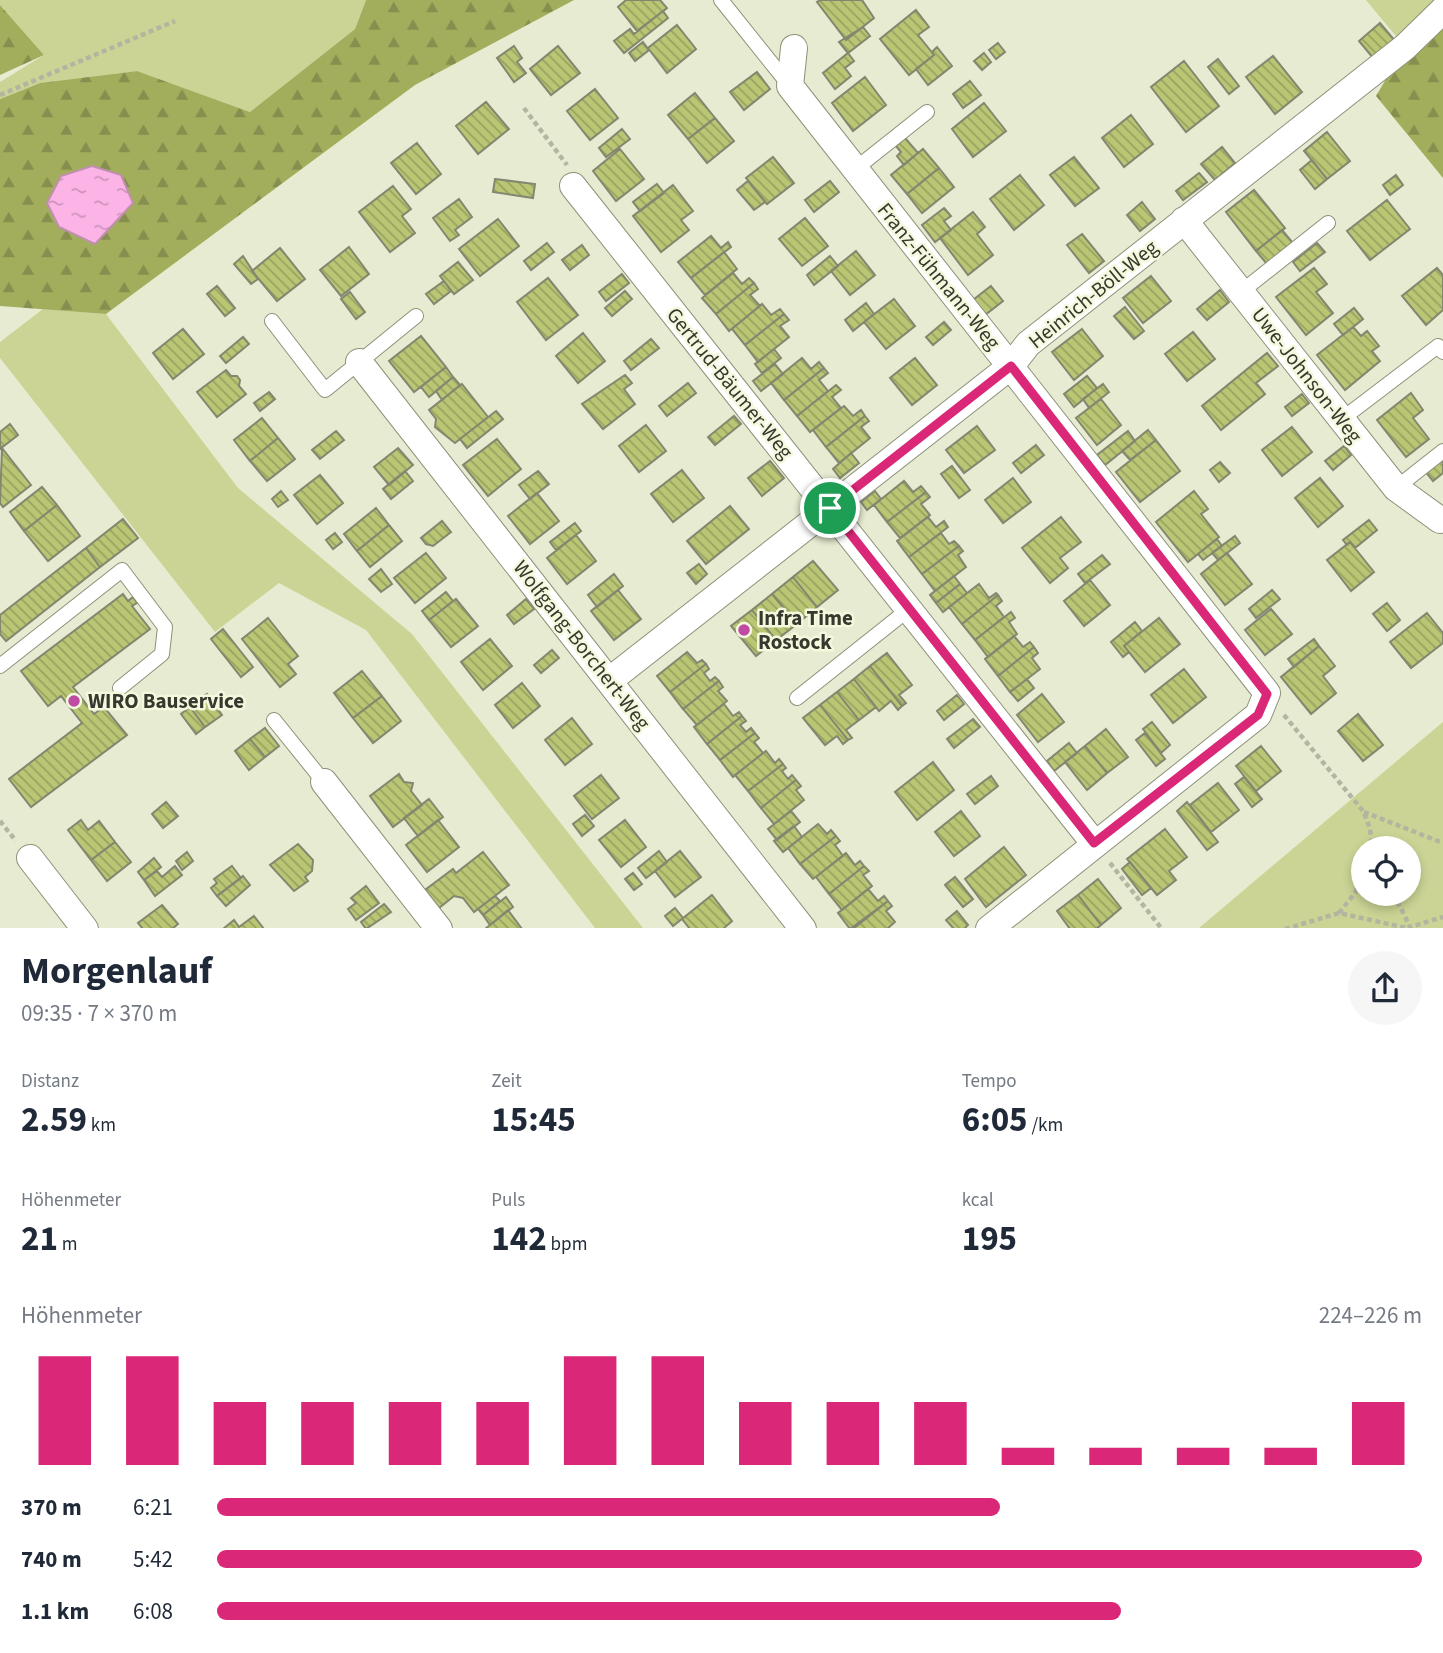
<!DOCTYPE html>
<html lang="de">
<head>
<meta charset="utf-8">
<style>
	:root { --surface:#fff; --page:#f6f6f7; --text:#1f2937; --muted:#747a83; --accent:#db2777 }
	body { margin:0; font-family:"Source Sans 3",sans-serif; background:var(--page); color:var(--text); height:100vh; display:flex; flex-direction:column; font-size:26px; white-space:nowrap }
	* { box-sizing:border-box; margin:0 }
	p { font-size:23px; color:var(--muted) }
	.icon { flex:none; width:38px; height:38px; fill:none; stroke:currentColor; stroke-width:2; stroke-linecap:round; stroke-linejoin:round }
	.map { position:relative; height:928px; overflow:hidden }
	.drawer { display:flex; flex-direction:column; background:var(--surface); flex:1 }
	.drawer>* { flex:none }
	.buttons { position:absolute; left:1351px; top:836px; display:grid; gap:14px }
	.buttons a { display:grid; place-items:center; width:70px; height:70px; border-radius:50%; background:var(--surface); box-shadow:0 4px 10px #0003; font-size:35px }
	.pin { position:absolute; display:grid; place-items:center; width:60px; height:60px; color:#fff; margin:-30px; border:4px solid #fff; border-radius:50%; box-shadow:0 2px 7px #0007 }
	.round { display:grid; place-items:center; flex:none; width:74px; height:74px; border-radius:37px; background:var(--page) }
	.headline { display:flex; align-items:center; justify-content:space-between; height:119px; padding:0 21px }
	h1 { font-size:38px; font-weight:700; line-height:52px }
	.figures { display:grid; grid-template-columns:repeat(3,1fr); gap:10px; height:119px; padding:7px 21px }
	.figures div { display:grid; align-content:center }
	.figures b { font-size:35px; font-weight:700 }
	.figures small { font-size:19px; font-weight:400 }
	.figures p { font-size:19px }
	.chart { height:196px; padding:14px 21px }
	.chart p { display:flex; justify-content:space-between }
	.chart svg { width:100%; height:126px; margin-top:7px; stroke:var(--accent); stroke-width:6 }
	ul { padding:0 21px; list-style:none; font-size:23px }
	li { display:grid; grid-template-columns:112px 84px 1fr; align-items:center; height:52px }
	li i { height:18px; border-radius:9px; background:var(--accent) }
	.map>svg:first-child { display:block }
</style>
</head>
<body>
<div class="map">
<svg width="1443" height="929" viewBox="0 0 1443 929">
	<defs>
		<pattern id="forest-firs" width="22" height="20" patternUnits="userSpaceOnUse" patternTransform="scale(1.75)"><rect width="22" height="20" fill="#a3ae5d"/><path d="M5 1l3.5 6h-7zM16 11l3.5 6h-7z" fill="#868f4d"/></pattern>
		<pattern id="water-ripples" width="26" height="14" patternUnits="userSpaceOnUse" patternTransform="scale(1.75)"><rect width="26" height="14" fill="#fcb4e7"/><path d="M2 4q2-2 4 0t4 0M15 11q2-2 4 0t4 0" fill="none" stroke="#cd93bc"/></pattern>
		<pattern id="building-back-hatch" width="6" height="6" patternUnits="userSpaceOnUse" patternTransform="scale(1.75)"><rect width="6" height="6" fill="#bbc674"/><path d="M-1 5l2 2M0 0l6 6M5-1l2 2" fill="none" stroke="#99a260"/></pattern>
	</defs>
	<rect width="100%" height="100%" fill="#e7ebd1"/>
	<path fill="#cbd495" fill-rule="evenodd" d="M0,0H366L355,29L250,112L137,71L40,83L0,99V82L44,55L0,5Z
		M1366,0H1443L1405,47Z
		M43,309L106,314L238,488L412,634L643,928H595L366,630L279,583L215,632L0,358V342Z
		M1443,722V928H1199L1437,727ZM1363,849H1409V894H1363Z"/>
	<path fill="url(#forest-firs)" d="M366,0H574L415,85L106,314L0,306V99L40,83L137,71L250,112L355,29Z
		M0,5L44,55L0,75Z
		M1443,10V178L1376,96L1405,47Z"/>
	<path fill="url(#water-ripples)" stroke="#c18fb0" stroke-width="2" d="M92,166L121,175L133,203L95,244L59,227L47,203L61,176Z"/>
	<path fill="url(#building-back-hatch)" stroke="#83876f" stroke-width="2" d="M626,0H660L667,8L637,31L618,7Z
		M820,0H862L874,18L846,40L817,2Z
		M916,10L929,27L918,35L934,55L909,75L880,39Z
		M663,11L668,18L624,53L614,41L630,29L634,34Z
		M1380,23L1395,41L1374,59L1359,41Z
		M677,25L696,49L667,73L648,48Z
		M863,27L870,36L848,53L839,42Z
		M643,42L649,50L635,61L629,53Z
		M998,43L1005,52L996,59L989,50Z
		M514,46L522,58L517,62L526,73L514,82L497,58Z
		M558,46L580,73L551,95L530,69Z
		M937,47L952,66L928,85L916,69L934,55L932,52Z
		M848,53L854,61L845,68L851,76L835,89L823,73Z
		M984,53L991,62L982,70L974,61Z
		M1273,56L1302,92L1275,114L1246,77Z
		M1218,59L1239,86L1229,94L1208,67Z
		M1184,61L1219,106L1186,132L1151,87Z
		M757,72L770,89L744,110L730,92Z
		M865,77L886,105L853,131L832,103Z
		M970,81L981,95L963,108L953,94Z
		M595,89L618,118L590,140L567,111Z
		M695,93L715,118L688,139L668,115Z
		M486,102L509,129L478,154L456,126Z
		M984,103L1006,131L973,157L952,129Z
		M1131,115L1153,144L1124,167L1102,138Z
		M715,118L734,141L707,163L688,139Z
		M622,129L630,139L606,157L599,148Z
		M1327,132L1350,161L1327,179L1304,151Z
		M905,138L918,153L904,165L897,156L901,152L896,146Z
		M417,143L441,174L416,194L391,163Z
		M1222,147L1235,163L1215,180L1201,164Z
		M620,149L644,179L616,201L593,171Z
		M923,149L939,168L907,194L891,175Z
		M773,157L794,183L767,204L746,178Z
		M1074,157L1099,188L1075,206L1050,175Z
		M1312,160L1327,179L1315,189L1300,170Z
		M939,168L954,187L922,213L907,194Z
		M1199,173L1207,182L1183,200L1176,191Z
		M1020,175L1044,205L1014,230L990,199Z
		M1396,175L1403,185L1390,195L1383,185Z
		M495,179L535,184L533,198L493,192Z
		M748,181L765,202L754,210L737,190Z
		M830,181L839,192L814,212L805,200Z
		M657,184L664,193L640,211L633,202Z
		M673,185L693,211L681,220L689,230L661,252L633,216Z
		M393,186L411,209L402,216L415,233L390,252L359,212Z
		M1254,190L1285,228L1256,251L1226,212Z
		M459,199L472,217L455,230L459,235L450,241L433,218Z
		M1387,200L1410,229L1370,260L1347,231Z
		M1142,202L1155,219L1140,231L1127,215Z
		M944,208L951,216L944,221L951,230L935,242L922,225Z
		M973,212L985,227L977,234L993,255L968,275L940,238Z
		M805,218L828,246L802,266L779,239Z
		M498,219L519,246L480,276L459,249Z
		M1282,230L1293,243L1267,264L1256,251Z
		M1082,234L1104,261L1089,273L1067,245Z
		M711,236L721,248L728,242L731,247L691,278L678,262Z
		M547,243L554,252L531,270L524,261Z
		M1317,243L1325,252L1300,271L1293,262Z
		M582,245L589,255L570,270L562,260Z
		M349,247L369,274L341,296L320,270Z
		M280,248L305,279L277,301L252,271Z
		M856,251L875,275L850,295L831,271Z
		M724,252L737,269L705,295L691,278Z
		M243,256L258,279L251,284L234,264Z
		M830,256L838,266L814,285L807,275Z
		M458,262L473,280L454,294L440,276Z
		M1314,268L1327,284L1316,292L1333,313L1306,335L1276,297Z
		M1437,268L1443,275V310L1426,325L1402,296Z
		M733,273L742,284L749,278L754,283L716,314L702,298Z
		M622,274L629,283L606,301L599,292Z
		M1151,276L1171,301L1143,323L1123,298Z
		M548,278L578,315L546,340L517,302Z
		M444,281L451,291L434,304L426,294Z
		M754,283L758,289L750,295L760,306L729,331L716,314Z
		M217,286L235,308L225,316L207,294Z
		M991,286L1003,301L985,315L973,300Z
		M1220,290L1229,302L1207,320L1197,309Z
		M625,291L632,299L612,316L605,308Z
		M350,292L365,312L356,319L341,299Z
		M894,299L915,326L886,349L864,322Z
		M866,303L874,314L853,331L845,320Z
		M762,304L771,315L780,309L784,314L745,345L732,329Z
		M1125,307L1144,331L1134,339L1114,316Z
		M1354,308L1363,319L1343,335L1334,324Z
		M784,314L789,320L780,326L789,337L758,362L745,345Z
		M944,322L951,330L933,345L926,337Z
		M1353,327L1361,336L1367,331L1379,346L1372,351L1380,361L1345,390L1317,355Z
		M183,329L204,354L173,379L153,353Z
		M1082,329L1103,356L1074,380L1052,352Z
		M1193,332L1215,359L1187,381L1165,354Z
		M583,333L605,361L578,383L556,356Z
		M421,336L446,367L414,392L389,361Z
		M243,337L249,344L226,363L220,356Z
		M651,339L659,348L631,370L624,361Z
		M774,349L781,358L762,373L755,364Z
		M1267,353L1278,366L1256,383L1265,394L1221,430L1202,406Z
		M802,358L811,369L819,362L824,368L784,400L771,383Z
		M915,358L937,385L912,405L890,378Z
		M775,364L783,374L761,391L753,381Z
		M446,367L453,377L429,397L421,387Z
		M824,368L828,373L819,380L828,391L797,416L784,400Z
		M226,370L231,376H237L240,380L239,386L246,394L217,417L197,392Z
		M625,375L632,383L624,389L635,404L603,429L582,404Z
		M1087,376L1097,388L1074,407L1064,394Z
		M453,377L460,385L442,400L436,391Z
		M688,383L696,393L667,416L659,406Z
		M462,384L488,417L455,443L435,427L436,419L429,410Z
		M1103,384L1109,392L1089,408L1083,399Z
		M836,385L841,390L832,397L841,408L810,432L797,416Z
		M269,392L275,399L260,411L254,403Z
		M1411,393L1423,410L1413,418L1429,439L1406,457L1377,420Z
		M1302,394L1309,403L1292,416L1285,407Z
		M1101,399L1121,425L1097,445L1076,418Z
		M844,406L853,416L861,410L865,416L826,447L813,430Z
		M496,411L503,419L467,448L460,439Z
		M734,416L741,424L715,445L708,437Z
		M865,416L869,421L861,427L870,438L839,463L826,447Z
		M262,418L278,438L250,461L234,440Z
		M10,424L18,435L0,449V432Z
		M646,425L666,451L639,472L619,446Z
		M977,426L995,450L964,473L946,450Z
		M1292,427L1312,452L1282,476L1262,450Z
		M1148,430L1156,440L1130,460L1122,451Z
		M336,431L344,440L320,459L312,450Z
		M1128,431L1135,441L1105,465L1097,455Z
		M278,438L295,459L267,481L250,461Z
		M497,439L521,469L488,496L463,465Z
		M1156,440L1180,471L1140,502L1116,472Z
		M1036,445L1044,455L1021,473L1013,463Z
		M1344,446L1351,455L1333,470L1325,461Z
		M2,448L31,485L3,507L0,503Z
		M398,448L413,465L389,485L374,467Z
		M851,453L859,463L840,478L833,469Z
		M1443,460V473L1433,481L1425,471Z
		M770,461L784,478L762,496L748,478Z
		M1220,462L1230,473L1219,482L1210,470Z
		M952,466L970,490L959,498L941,474Z
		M682,470L704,498L673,522L651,494Z
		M405,471L413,481L391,499L383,489Z
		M538,471L549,484L530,499L519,485Z
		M320,475L343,503L317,524L294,495Z
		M1013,478L1031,502L1003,523L985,500Z
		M1320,478L1343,506L1318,527L1295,498Z
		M904,481L913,492L921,486L926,492L887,522L874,505Z
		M42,487L57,505L24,531L10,512Z
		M281,491L288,500L278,507L272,499Z
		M875,491L881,499L867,510L861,502Z
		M1194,491L1208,509L1201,514L1219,537L1188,562L1156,522Z
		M926,492L930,497L921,504L930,515L900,538L887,522Z
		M537,493L559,521L530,544L508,516Z
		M57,505L80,536L48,561L24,531Z
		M730,506L749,529L706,564L687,541Z
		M376,508L389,525L357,551L344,534Z
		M928,517L936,527L944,521L948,527L909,557L897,541Z
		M1061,517L1081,542L1060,558L1068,568L1050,583L1022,548Z
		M123,519L138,538L100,567L86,548Z
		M1369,520L1377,530L1355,548L1350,542L1347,545L1343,540Z
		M442,521L451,532L433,546L426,544L421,538Z
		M575,523L581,531L556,550L550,542Z
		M389,525L402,541L370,567L357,551Z
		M335,533L342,542L333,549L326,540Z
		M941,533L949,544L954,541L959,546L922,574L909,557Z
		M576,535L596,561L567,584L547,558Z
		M1235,536L1240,543L1218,560L1212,553Z
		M1217,539L1222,546L1203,560L1198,554Z
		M1350,542L1374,572L1351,591L1327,560Z
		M959,546L963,551L958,555L966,567L935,591L922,574Z
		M86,548L100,567L6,641L0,634V615Z
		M426,553L446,578L415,603L394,578Z
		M1227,553L1252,584L1225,605L1201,574Z
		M1102,555L1110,564L1085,583L1078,574Z
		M813,561L838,590L817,607L793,577Z
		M699,564L707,574L696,584L687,573Z
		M381,569L392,584L381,592L369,579Z
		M614,574L623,586L597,607L588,595Z
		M954,576L960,584L936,603L930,595Z
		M793,577L817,607L797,624L772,594Z
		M1090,580L1110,605L1084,626L1064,601Z
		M960,584L967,593L943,612L936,603Z
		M979,584L989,598L996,593L998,595L962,624L949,607Z
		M618,590L641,619L614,640L591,611Z
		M1272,590L1280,599L1256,618L1249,609Z
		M446,592L453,601L429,620L422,611Z
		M123,594L128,601L133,597L137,603L132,606L150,629L73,687L94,714L104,707L127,735L31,807L9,779L82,723L61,696L48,706L21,671Z
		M772,594L797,624L776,640L752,610Z
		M998,595L1002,601L996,606L1004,617L975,640L962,624Z
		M456,599L478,626L451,647L429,620Z
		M526,599L534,609L514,624L507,615Z
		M1387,603L1400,620L1387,631L1373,614Z
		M1271,609L1292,634L1265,655L1245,630Z
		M752,610L776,640L756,656L731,626Z
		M1011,612L1015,618L1009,622L1017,634L988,657L975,640Z
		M1427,613L1443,633V643L1411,668L1390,642Z
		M268,618L298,656L288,664L296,674L280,687L242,639Z
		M1159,618L1180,644L1145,672L1124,646Z
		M1135,622L1142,631L1124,646L1129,652L1123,657L1111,642Z
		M223,629L253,667L241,677L211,639Z
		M1014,636L1023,647L1030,642L1034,647L998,676L985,659Z
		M490,639L512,666L483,690L461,662Z
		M1314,639L1319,646L1294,667L1288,659Z
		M1319,646L1335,666L1323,676L1336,693L1311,714L1281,677Z
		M1034,647L1038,653L1032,658L1040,669L1010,692L998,676Z
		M552,650L559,658L541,673L534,665Z
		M687,652L697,663L702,660L706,664L670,692L657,676Z
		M887,653L912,685L899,695L906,703L902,706L870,666Z
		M706,664L709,669L704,673L710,681L715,677L719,681L683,709L670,692Z
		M870,666L902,706L898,710L891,701L879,711L854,679Z
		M1184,669L1206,697L1173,723L1151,695Z
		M362,671L382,696L353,718L334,693Z
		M854,679L876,707L859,720L837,692Z
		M1027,679L1034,688L1018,701L1010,692Z
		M719,681L723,687L718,691L727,701L697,725L683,709Z
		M522,683L540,706L513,728L495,705Z
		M837,692L859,720L846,730L852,738L848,740L820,705Z
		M207,694L222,715L205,727L190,707Z
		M1042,694L1064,722L1038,742L1017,715Z
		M957,695L964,704L944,720L937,711Z
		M382,696L401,721L373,743L353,718Z
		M724,704L733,716L739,712L742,716L707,744L694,727Z
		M820,705L848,740L843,744L837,736L825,745L803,718Z
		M190,707L205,727L196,734L181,714Z
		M1358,714L1383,745L1363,761L1338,731Z
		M742,716L746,721L740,725L746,732L751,728L755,733L720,760L707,744Z
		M572,718L592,744L565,765L545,740Z
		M973,719L980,727L954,748L947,739Z
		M1152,722L1170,745L1161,753L1143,729Z
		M265,728L279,746L265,757L250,739Z
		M1106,729L1128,757L1107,773L1085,746Z
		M755,733L759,738L754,742L763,753L733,777L720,760Z
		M1145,733L1165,759L1156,766L1136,740Z
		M250,739L265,757L249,770L235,751Z
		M1069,743L1077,753L1054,771L1047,761Z
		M1085,746L1107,773L1087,790L1065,762Z
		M1261,746L1281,771L1256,791L1236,766Z
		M766,751L775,763L779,759L783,764L748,791L735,775Z
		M933,762L954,790L917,820L895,792Z
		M783,764L786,768L782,771L788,779L792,775L796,780L761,808L748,791Z
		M399,774L404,782L413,783L411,791L422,805L393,827L370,796Z
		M601,775L619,798L592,819L574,796Z
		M991,776L998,786L975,804L967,794Z
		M1244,777L1262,799L1252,807L1235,784Z
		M796,780L801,786L796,790L804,800L774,824L761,808Z
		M1218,783L1239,810L1211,832L1190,805Z
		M429,799L443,817L418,836L404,818Z
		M166,802L178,816L163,828L152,814Z
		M1187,802L1218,842L1207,850L1177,811Z
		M791,811L800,822L777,840L768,829Z
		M961,811L980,836L954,856L935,832Z
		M585,815L594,826L582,836L573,824Z
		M81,820L88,830L99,821L115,842L91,860L68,830Z
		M438,820L459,847L427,872L406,845Z
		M625,820L646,847L621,867L599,840Z
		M818,824L827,834L831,830L836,836L800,864L788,848Z
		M794,826L802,837L783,852L774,841Z
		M1165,829L1187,857L1169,871L1176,880L1157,895L1127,859Z
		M836,836L840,841L835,845L843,856L813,879L800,864Z
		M115,842L131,862L107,881L91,860Z
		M298,844L313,860L312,871L305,877L308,881L294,891L270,865Z
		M1004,847L1026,875L986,907L965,879Z
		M659,851L667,862L646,878L638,868Z
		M680,851L701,877L675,897L655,871Z
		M187,852L193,861L182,870L176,861Z
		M483,852L509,885L474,912L463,898L454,896L439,908L425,890L453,869L456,873Z
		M846,853L855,865L860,861L864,866L829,894L816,877Z
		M154,858L161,867L144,880L138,872Z
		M1130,862L1151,888L1142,895L1122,869Z
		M175,866L182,875L155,896L144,880L157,871L162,877Z
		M232,866L241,878L217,896L211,888L217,883L214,879Z
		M864,866L869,871L863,875L872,886L842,910L829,894Z
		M633,873L642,884L634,890L625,879Z
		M243,876L250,885L226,906L217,896Z
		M955,877L973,899L963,907L945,885Z
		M1098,879L1121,908L1101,925L1078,895Z
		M366,886L379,903L356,920L348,909L356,903L351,898Z
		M868,889L878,901L884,896L888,901L850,929L838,913Z
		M712,895L732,921L723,929H690L682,919Z
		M1078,895L1101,925L1096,929H1070L1057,911Z
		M495,896L500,901L483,915L478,909Z
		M506,897L513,907L490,925L483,915Z
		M888,901L892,906L886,911L895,922L887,929H853Z
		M384,904L391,912L366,929L361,922Z
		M162,905L178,924L172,929H143L138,923Z
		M675,908L683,918L673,926L665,916Z
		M508,910L522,929H485L490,925Z
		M957,911L968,925L964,929H954L946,920Z
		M254,916L264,929H223L234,920L239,927Z"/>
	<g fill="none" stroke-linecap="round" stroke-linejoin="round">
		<defs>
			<path id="lane" d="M721,0L789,85
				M854,170L927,112
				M1241,292L1328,223
				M272,321L325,390L416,316
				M1342,419L1438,346L1443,352
				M1396,488L1443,451
				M0,666L122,570L165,627L162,654L120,688
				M797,698L909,609
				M274,720L324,782"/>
			<path id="street" d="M794,48L790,86L1267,693L1258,715L989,929
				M573,186L1094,843
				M1184,220L1396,488L1440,520
				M359,362L803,929
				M610,680L1011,366L1028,344L1405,47L1443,10
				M324,782L439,929
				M30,858L85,929"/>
		</defs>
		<use href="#lane" stroke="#8d9179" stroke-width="16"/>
		<use href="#street" stroke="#8d9179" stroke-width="28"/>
		<path stroke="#b2b5a0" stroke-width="4.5" stroke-dasharray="5 3.5" stroke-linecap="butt" d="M0,95L175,21
			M524,108L567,165
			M1284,715L1363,811L1370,828L1372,849
			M1364,812L1443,843
			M0,821L16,841
			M1110,863L1162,929
			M1394,894L1410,927L1443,917
			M1339,913L1355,893L1363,875
			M1285,929L1339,913L1411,929"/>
		<use href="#lane" stroke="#fff" stroke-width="14"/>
		<use href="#street" stroke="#fff" stroke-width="26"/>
	</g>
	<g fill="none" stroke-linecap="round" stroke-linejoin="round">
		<defs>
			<path id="route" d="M1011,366L1267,694L1258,715L1094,843L830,508Z"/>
		</defs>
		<use href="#route" stroke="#fff" stroke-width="14"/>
		<use href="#route" stroke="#db2777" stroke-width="9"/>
	</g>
	<g fill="#bf4ba5" stroke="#f4f9de" stroke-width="2.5">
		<circle cx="744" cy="630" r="7"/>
		<circle cx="74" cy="701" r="7"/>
	</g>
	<g text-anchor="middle" stroke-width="5" stroke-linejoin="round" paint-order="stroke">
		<g font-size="21" fill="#37382e" stroke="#f4f9de">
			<text transform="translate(939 276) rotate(51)" y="7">Franz-Fühmann-Weg</text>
			<text transform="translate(1093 294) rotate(-39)" y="7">Heinrich-Böll-Weg</text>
			<text transform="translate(1307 375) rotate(52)" y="7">Uwe-Johnson-Weg</text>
			<text transform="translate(730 383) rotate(51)" y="7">Gertrud-Bäumer-Weg</text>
			<text transform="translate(582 645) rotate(52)" y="7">Wolfgang-Borchert-Weg</text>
		</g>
		<g font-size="21" font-weight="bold" fill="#37382e" stroke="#f4f9de" text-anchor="start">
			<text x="758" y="625">Infra Time<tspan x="758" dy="24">Rostock</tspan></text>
			<text x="88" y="708">WIRO Bauservice</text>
		</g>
	</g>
</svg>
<div class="buttons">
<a><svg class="icon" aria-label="locate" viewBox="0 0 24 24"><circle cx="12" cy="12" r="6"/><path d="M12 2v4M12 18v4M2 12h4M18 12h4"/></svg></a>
</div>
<div class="pin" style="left:830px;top:508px;background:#1e9e55"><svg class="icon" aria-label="arrive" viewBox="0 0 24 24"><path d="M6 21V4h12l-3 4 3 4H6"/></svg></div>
</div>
<section class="drawer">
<div class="headline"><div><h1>Morgenlauf</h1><p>09:35 · 7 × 370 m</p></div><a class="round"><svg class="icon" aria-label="share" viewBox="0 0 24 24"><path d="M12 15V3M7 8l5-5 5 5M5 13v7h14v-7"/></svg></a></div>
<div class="figures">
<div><p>Distanz</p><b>2.59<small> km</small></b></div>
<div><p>Zeit</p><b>15:45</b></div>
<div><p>Tempo</p><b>6:05<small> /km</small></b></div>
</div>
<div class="figures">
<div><p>Höhenmeter</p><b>21<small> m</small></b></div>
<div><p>Puls</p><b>142<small> bpm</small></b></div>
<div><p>kcal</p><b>195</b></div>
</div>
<div class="chart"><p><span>Höhenmeter</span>224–226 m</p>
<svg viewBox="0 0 160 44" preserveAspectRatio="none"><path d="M5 44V6M15 44V6M25 44V22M35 44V22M45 44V22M55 44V22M65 44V6M75 44V6M85 44V22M95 44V22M105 44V22M115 44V38M125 44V38M135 44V38M145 44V38M155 44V22"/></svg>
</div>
<ul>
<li><b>370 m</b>6:21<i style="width:65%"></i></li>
<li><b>740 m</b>5:42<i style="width:100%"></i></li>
<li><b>1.1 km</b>6:08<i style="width:75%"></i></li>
</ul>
</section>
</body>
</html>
